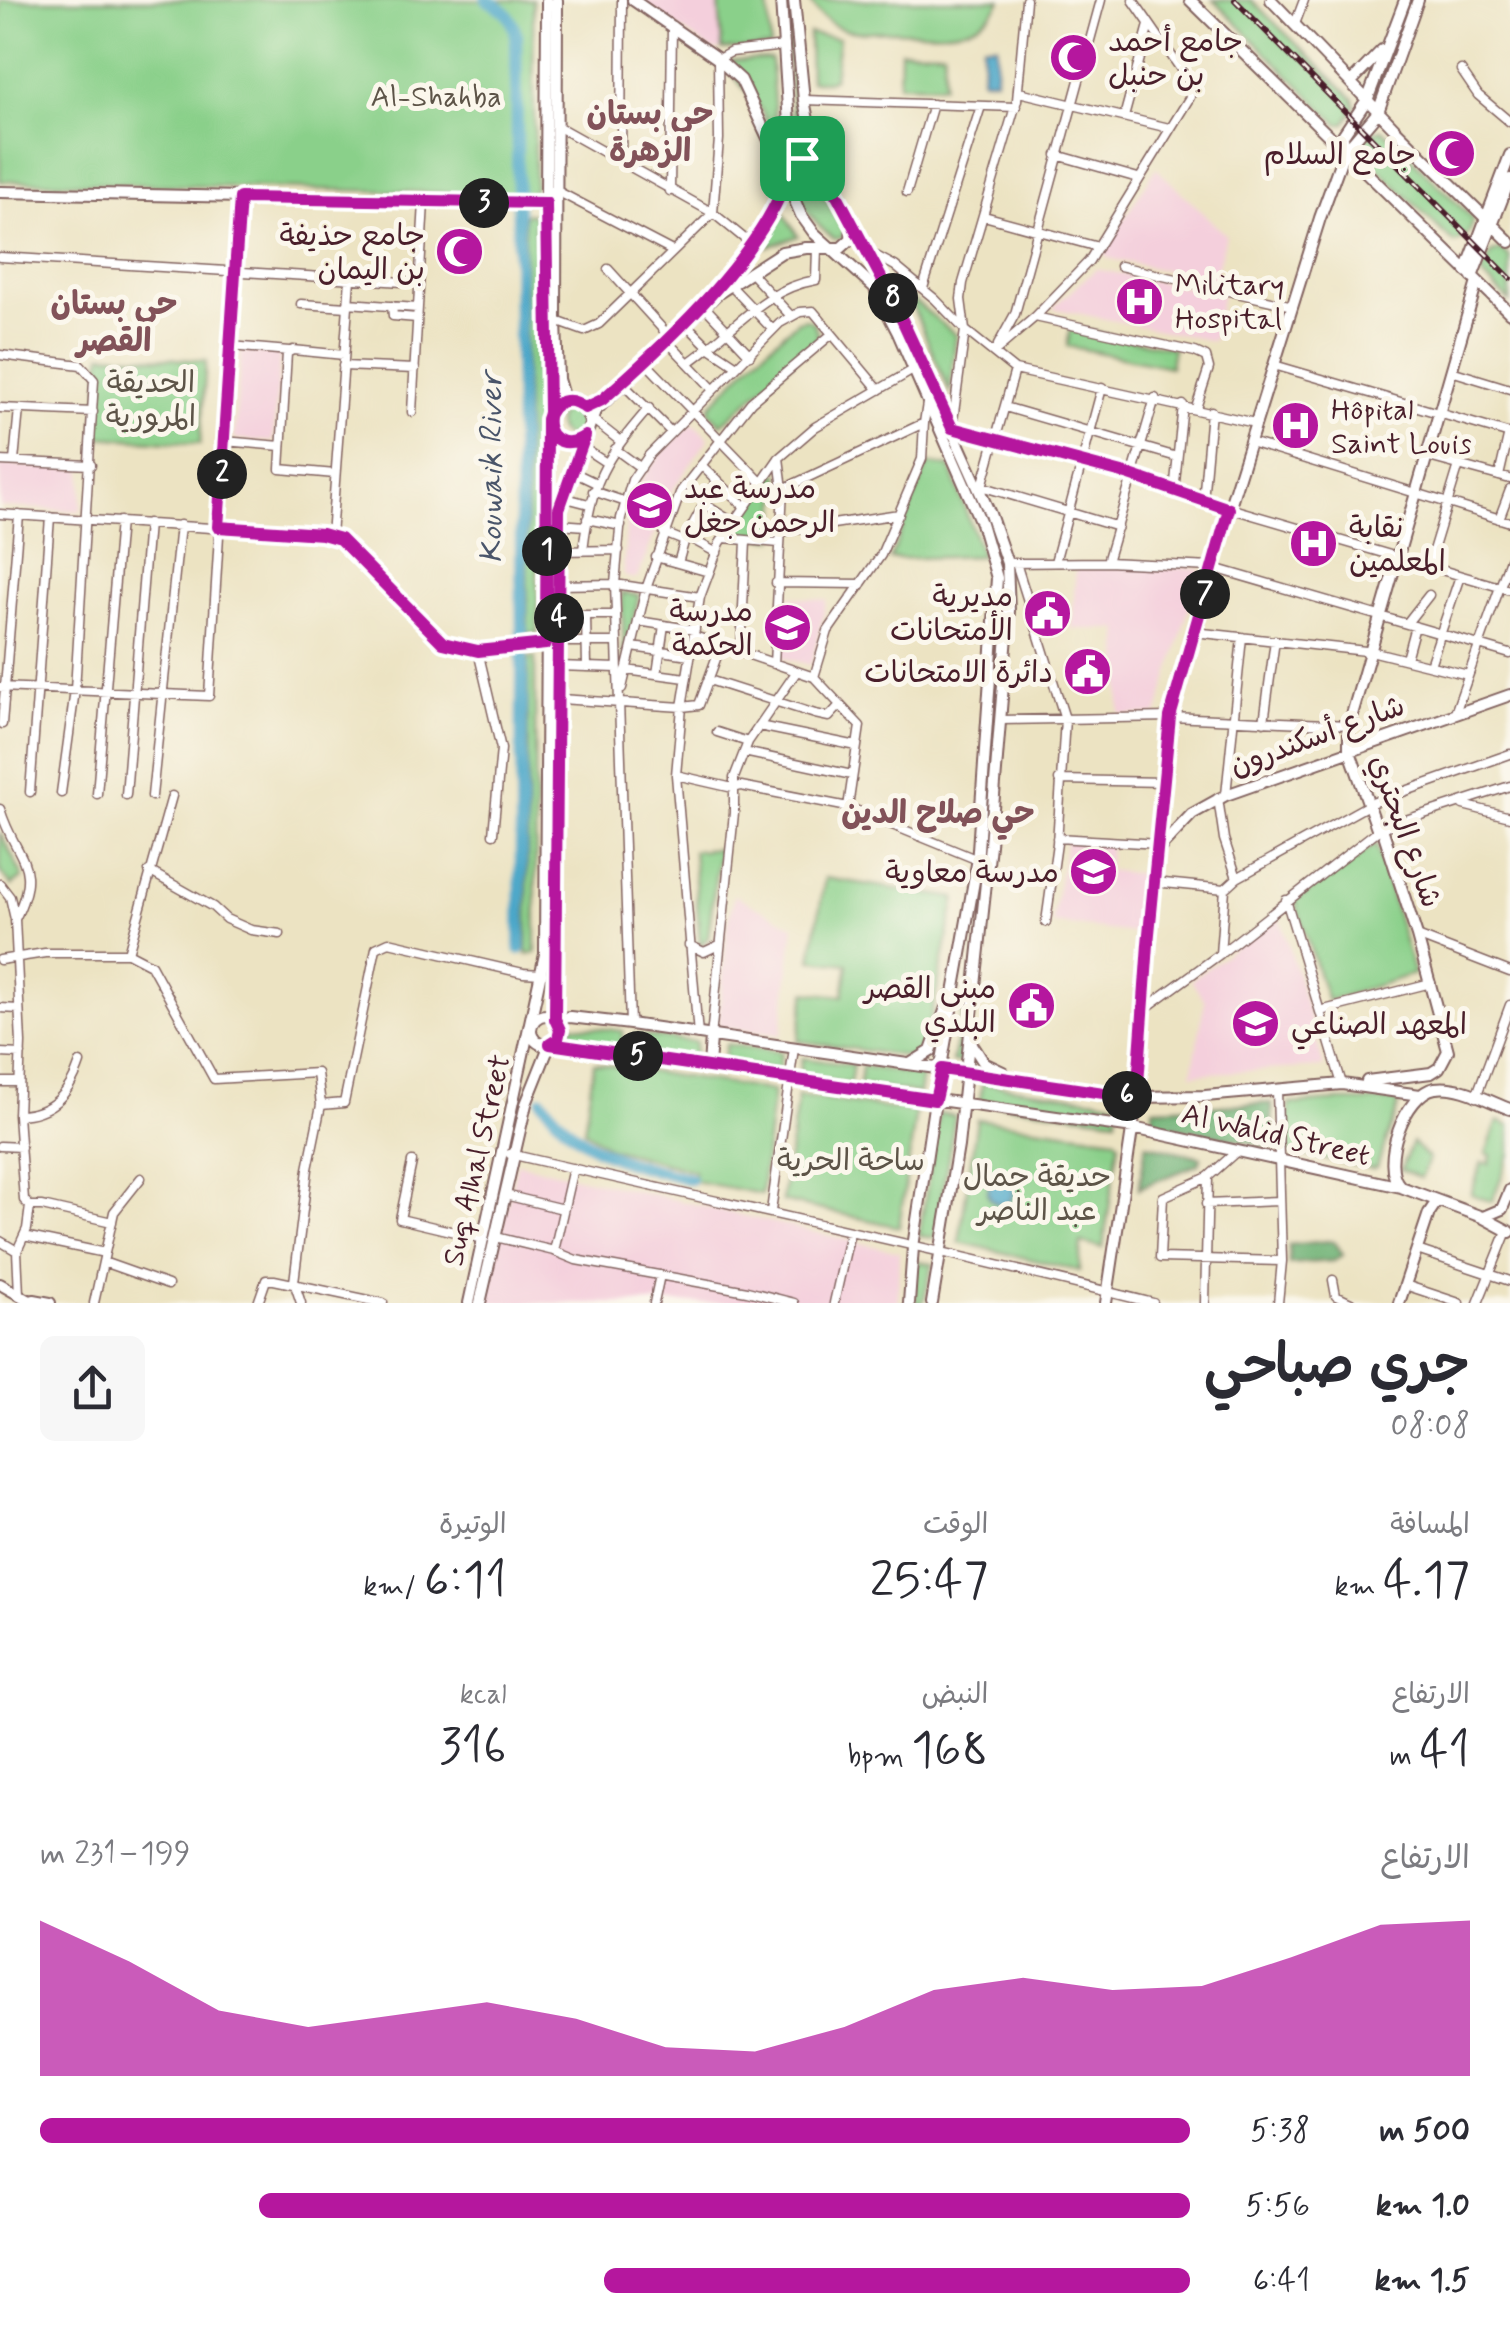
<!DOCTYPE html>
<html lang="ar">
<head>
<meta charset="utf-8">
<style>
	:root { --surface:#fff; --page:#f7f7f7; --text:#2b2b33; --muted:#7c7c81; --accent:#b5179e }
	body { margin:0; font-family:Mynerve,"Playpen Sans Arabic",sans-serif; background:var(--page); color:var(--text); direction:rtl; height:100vh; display:flex; flex-direction:column; font-size:38px; white-space:nowrap }
	* { box-sizing:border-box; margin:0 }
	p { font-size:32px; color:var(--muted) }
	.icon { flex:none; width:55px; height:55px; fill:none; stroke:currentColor; stroke-width:2; stroke-linecap:round; stroke-linejoin:round }
	.map { position:relative; height:1303px; overflow:hidden; direction:ltr }
	.details { display:flex; flex-direction:column; background:var(--surface); flex:1 }
	.details>* { flex:none }
	.pin { position:absolute; display:grid; place-items:center; width:85px; height:85px; color:#fff; margin:-42px; border-radius:20px; box-shadow:0 5px 15px #0006 }
	.km { position:absolute; width:50px; height:50px; margin:-25px; border-radius:50%; background:#222; color:#fff; font-size:28px; line-height:50px; text-align:center }
	.round { display:grid; place-items:center; flex:none; width:105px; height:105px; border-radius:15px; background:var(--page) }
	.head { display:flex; align-items:center; justify-content:space-between; height:170px; padding:0 40px }
	h1 { font-size:55px; font-weight:600; line-height:75px }
	.figures { display:grid; grid-template-columns:repeat(3,1fr); gap:15px; height:170px; padding:10px 40px }
	.figures div { display:grid; align-content:center }
	.figures b { font-size:50px; font-weight:600 }
	.figures small { font-size:28px; font-weight:400 }
	.figures p { font-size:28px }
	.chart { height:280px; padding:20px 40px }
	.chart p { display:flex; justify-content:space-between }
	.chart svg { width:100%; height:180px; margin-top:10px; fill:var(--accent); opacity:.7 }
	ul { padding:0 40px; list-style:none; font-size:32px }
	li { display:grid; grid-template-columns:160px 120px 1fr; align-items:center; height:75px }
	li i { height:25px; border-radius:12px; background:var(--accent) }
	.map>svg:first-child { display:block }
</style>
</head>
<body>
<div class="map">
<svg width="1510" height="1303" viewBox="0 0 1510 1303">
	<rect width="100%" height="100%" fill="#fbf7ec"/>
	<filter id="ink" filterUnits="userSpaceOnUse"><feTurbulence type="fractalNoise" baseFrequency=".01" numOctaves="2"/><feDisplacementMap in="SourceGraphic" scale="20" xChannelSelector="R" yChannelSelector="G"/><feConvolveMatrix kernelMatrix="1 2 1 2 8 2 1 2 1" color-interpolation-filters="sRGB"/></filter>
	<filter id="wash" filterUnits="userSpaceOnUse"><feTurbulence type="fractalNoise" baseFrequency=".0048" numOctaves="4" result="noise"/><feDisplacementMap in="SourceGraphic" scale="40" xChannelSelector="R" yChannelSelector="G"/><feGaussianBlur stdDeviation="2.25" result="paint"/><feColorMatrix in="noise" values="0 0 0 0 0 0 0 0 0 0 0 0 0 0 0 0 0 1.4 0 .05"/><feComposite in="paint" operator="in"/></filter>
	<g filter="url(#wash)">
		<rect width="100%" height="100%" fill="#ece3c2"/>
		<path fill="#f4cfdc" d="M638,0H719L722,50L713,51Z
			M1156,168L1226,235L1214,281L1107,258L1103,252Z
			M1096,269L1222,294L1213,341L1052,308Z
			M241,351L280,354L273,442L234,439Z
			M693,423L709,438L672,491L637,578H630L623,575L627,516L642,479L662,452Z
			M0,464L83,469L81,511L0,507Z
			M1076,566L1201,568L1157,715H1120L1119,629H1072Z
			M783,596L827,600L811,665L780,657Z
			M1066,841L1110,843L1107,870L1147,875L1142,934L1052,923Z
			M734,895L794,926L781,1035L718,1027L727,930Z
			M1276,917L1280,919L1287,939L1324,1067L1192,1074L1205,1001L1191,980Z
			M517,1163L899,1252L898,1303H486Z"/>
		<path fill="#8ad08a" stroke="#6a785a" stroke-width="2.5" d="M0,0H533L535,187L531,195L0,181Z
			M719,0H768L771,47L722,50Z
			M784,0H787L799,123L806,139L795,141Z
			M808,0H1001C981,41 931,32 893,31C878,31 859,34 845,30C829,25 818,13 808,0Z
			M1213,0H1251L1354,99L1355,107L1345,123L1338,124Z
			M809,34L839,38L834,78L827,81H810Z
			M900,50L944,51V85L899,84Z
			M771,59L777,146L761,110L726,66L732,61Z
			M1382,129L1473,219C1472,231 1466,240 1454,243L1361,152C1363,137 1369,132 1382,129Z
			M802,164H807L844,232L842,238L834,239C813,222 786,193 802,164Z
			M783,212L798,236L767,247Z
			M530,213L535,217L538,633L528,634L524,214Z
			M1501,250L1510,258V302L1481,274L1492,253Z
			M908,296L956,335L950,393Z
			M806,319L814,323L819,337L729,418L721,424L709,412L710,406L757,357L798,321Z
			M1071,328L1173,348L1170,367L1067,346Z
			M102,354L206,361L200,444L96,437Z
			M557 423a14 14 0 1 1 28 0a14 14 0 1 1-28 0Z
			M928,464L950,467L982,556L890,559Z
			M776,473L780,476L775,539L735,535L759,491Z
			M622,593L639,595L624,663Z
			M535,657L536,953L527,954L528,658Z
			M0,832L23,877L12,886L0,872Z
			M1376,844L1414,974L1327,1001L1295,901Z
			M719,849L708,938L700,946L693,851Z
			M825,878L956,898L925,1046L910,1057L798,1041L806,992L843,996L848,964L811,960Z
			M967,989L963,1063L952,1062Z
			M572,1025L623,1031L621,1049L570,1043Z
			M633,1034L696,1042L694,1060L631,1053Z
			M726,1044L781,1052L779,1071L723,1062Z
			M802,1058L853,1065L850,1084L799,1076Z
			M594,1063L773,1091L761,1194L694,1181V1171L610,1148L584,1130Z
			M862,1066L922,1076L919,1094L859,1085Z
			M982,1083L1119,1102L1116,1119L980,1102Z
			M798,1096L916,1112L899,1227L782,1201Z
			M1336,1101H1395L1399,1105L1377,1167L1372,1169L1287,1152L1289,1104Z
			M939,1113L955,1116L935,1238L919,1236Z
			M977,1119L1116,1138L1119,1142L1103,1248L1081,1243L1079,1271L959,1242Z
			M1498,1121L1510,1126V1154L1492,1202L1471,1194L1482,1162L1489,1164L1491,1155L1486,1153Z
			M1412,1142L1429,1159L1421,1178L1401,1170Z
			M915,1261L933,1264L923,1303H916Z"/>
		<path fill="#6fb276" stroke="#5c6850" stroke-width="2.5" d="M1272,1103L1273,1147L1152,1123L1154,1108Z
			M1146,1144L1201,1157L1199,1164L1139,1188Z
			M1327,1241L1335,1242L1343,1255L1334,1261L1289,1264V1245Z"/>
		<path fill="#49a6c8" stroke="#4a627a" stroke-width="2.5" d="M983,45H997L996,79H982Z
			M988 1191a13 13 0 1 1 26 0a13 13 0 1 1-26 0Z"/>
		<g fill="none" stroke-linecap="round" stroke-linejoin="round">
			<path stroke="#49a6c8" stroke-width="12" d="M487,0C504,8 513,17 516,35L522,663L520,949
				M542,1100C584,1155 626,1163 690,1179"/>
		</g>
	</g>
	<g filter="url(#ink)">
		<g fill="none" stroke-linecap="round" stroke-linejoin="round">
			<defs>
				<path id="minor" d="M1026,0L1017,100L963,283L961,299L965,330L952,428L1130,475L1174,492L1510,590
					M1295,24L1304,0
					M1461,70L1478,95L1510,122
					M1019,92L1169,128
					M804,100L1016,107
					M1124,117L1149,25
					M557,126L713,213L751,244
					M1057,155L1138,178
					M621,162L622,0
					M557,191L672,251
					M670,191L672,26
					M907,192L933,104
					M984,216L1098,247
					M865,250L895,266L935,299L965,330L1015,370L1255,423
					M0,257L419,283
					M1120,266L1293,306
					M608,269L668,335
					M750,272L791,316
					M732,287L773,330
					M923,288L981,106
					M348,303L417,308
					M301,304L348,307
					M392,306L393,316L417,318
					M704,306L750,355
					M1035,317L1195,352L1206,357L1209,368L1196,408
					M556,321L584,331L599,324L713,213L719,139L718,59L731,52L785,46
					M685,323L710,348L737,366
					M667,341L713,389
					M998,345L1015,314L1101,0
					M230,346L289,351
					M994,352L1035,317L1089,261L1190,97L1189,81L1133,0
					M0,355L81,365L94,380L75,690L61,793
					M645,362L762,483
					M688,363C733,332 762,289 816,280L817,248
					M1274,365L1510,434
					M343,366L415,369
					M1451,371L1510,389
					M623,384L671,432
					M1005,407L1177,457
					M0,408L93,412
					M412,412L424,202
					M592,419L620,441
					M224,441L281,446
					M1250,442L1510,522
					M582,447L605,462
					M615,449L641,468
					M1425,456L1510,479
					M0,461L91,465
					M14,461L19,409
					M701,465L745,507
					M571,471L596,483
					M335,474L280,469L287,353L293,350L344,355
					M1499,476L1509,433
					M984,487L1118,527
					M783,489L924,423L927,403
					M981,490L1015,370
					M593,491L626,502
					M1174,492L1183,405
					M562,497L589,504
					M1203,501L1211,411
					M704,504L734,523
					M0,514L331,536L347,544L443,643L478,651L546,644
					M587,519L621,526
					M1499,519L1510,490
					M559,524L586,526
					M780,532L899,514
					M664,533L684,541L688,537L717,553
					M331,536L350,279
					M724,538L779,543
					M583,550C591,481 604,460 649,408
					M559,551L619,550
					M656,557L709,572
					M1055,562L1102,388
					M1107,562L1155,398
					M678,563L685,539L704,504V499L718,480
					M1007,563L1107,562L1211,567L1510,654
					M1016,563L1065,719L1057,843L1046,922
					M1428,567L1459,465
					M776,583L861,584
					M558,585L615,584L700,597
					M559,615H616
					M586,616L587,667
					M638,621L695,630
					M1407,623L1429,595
					M1194,632L1375,652L1468,675
					M694,636L814,677L860,726L848,807L978,860
					M559,642H617
					M632,647L690,655
					M478,651L501,749L493,834
					M741,652L746,541
					M1406,659L1415,626
					M774,664L783,489L779,458
					M1430,665L1460,576
					M558,666L617,668
					M626,670L686,678
					M657,674L664,625
					M814,677L828,631L881,555L922,459L924,423
					M709,680L815,714L829,717L840,705
					M0,687L209,696L240,198
					M622,688L646,589L681,491L751,402L832,334
					M560,699L682,707L699,705L721,645
					M1455,713L1510,559
					M1001,720L1171,717L1349,725
					M1264,722L1275,640
					M2,724L19,515
					M759,726L857,746
					M717,732L748,742
					M744,752L852,775
					M676,775L733,788L741,786L848,807
					M1059,780L1164,782
					M30,792L50,517
					M97,794L120,521
					M126,795L148,523
					M1226,795L1242,637
					M152,796L180,525
					M172,796L128,953L151,965L214,1079L317,1073L321,1105L308,1169L294,1282L301,1303
					M1218,798L1224,839L1237,878
					M1463,805L1510,817
					M0,809C16,861 43,863 15,919
					M1057,838L1159,844
					M149,871L213,907L226,919L251,930L280,934
					M1154,882L1225,889L1237,878L1372,803L1510,754
					M0,884L10,897L15,919L21,1043L18,1115L24,1200L30,1206L27,1229L17,1251L19,1294
					M1286,900L1342,1084
					M1417,936L1510,972
					M689,945L704,952L719,945
					M1220,954L1225,889
					M0,960L45,953H128
					M0,1008L19,1009
					M1143,1010L1220,954L1381,828L1510,786
					M1320,1011L1431,983
					M630,1024L615,584L621,518L632,480L649,455L780,323L800,312L813,311L879,390
					M698,1035L676,775L682,707L700,597L720,543L779,458L815,427L913,370
					M711,1037L734,813V778L748,742L797,671
					M0,1053L21,1054
					M0,1082H18
					M1277,1090L1282,1261L1278,1303
					M1476,1097L1510,1005
					M321,1105L344,1103L376,948L389,942L523,973L543,974
					M18,1115C52,1114 70,1093 80,1063
					M0,1146L21,1147
					M1236,1152L1208,1177L1163,1197L1160,1258L1282,1261
					M510,1154C725,1204 940,1249 1153,1303
					M412,1162L400,1219L484,1239
					M505,1195L563,1209
					M1206,1204L1279,1201
					M30,1206H42L112,1222
					M771,1211L794,1048
					M24,1236L105,1253
					M496,1237L554,1251L576,1260L747,1291L794,1303
					M0,1241L17,1251
					M1417,1250L1510,1281
					M554,1251L573,1168
					M103,1262L168,1285
					M1333,1280L1336,1296L1351,1303
					M1405,1285L1459,1303
					M94,1303L114,1212L141,1178
					M258,1303L266,1280H274L383,1303
					M654,1303L660,1275
					M834,1303L850,1232
					M1205,1303L1208,1177
					M1478,1303L1507,1231"/>
				<path id="major" d="M547,0L546,203L549,412
					M557,0L556,321L558,379L564,400
					M633,0L718,59L741,80L787,179
					M794,0L804,100L810,130L821,165L892,297L990,514L1007,563L1009,611L990,845L958,1146L932,1303
					M1190,0L1510,313
					M1271,0L1397,131L1510,242
					M1351,82L1382,50
					M1344,151L1343,135L1368,98L1405,0
					M791,166L806,157L821,164
					M788,185L801,215L814,233L874,287L898,333L981,523L997,578L977,864L935,1100L913,1247L909,1303
					M0,192L546,203
					M852,227L851,239L841,248H806L782,252L717,294L595,411L559,509L555,1019L570,1017L630,1024L1137,1097L1205,1096L1342,1084L1420,1095
					M1466,271L1510,155
					M1472,277L1510,179
					M711,294L759,234L788,185L790,140L781,0
					M585,436L568,443L556,440L547,425L549,412L558,403L575,401L585,408L590,422
					M1158,850L1192,814L1226,795L1510,695
					M531 1030a15 15 0 1 1 30 0a15 15 0 1 1-30 0Z
					M970,1041L984,1063L1003,1072
					M910,1064L931,1051L950,996
					M709,1067L711,1037
					M1367,1081L1431,1073L1439,1068L1448,1051L1417,936L1383,831L1377,828L1349,749V725L1477,282
					M1400,1186C1379,1165 1405,1093 1435,1088C1459,1084 1488,1101 1510,1109
					M1483,1217L1502,1209L1510,1190
					M0,1284L30,1301
					M28,1302L34,1300L50,1303
					M469,1303L545,954L548,430
					M480,1303L526,1104L550,1044L1133,1128L1401,1187L1482,1217L1510,1232
					M1106,1303L1137,1097L1147,944L1171,717L1229,509L1320,218L1344,152L1378,112L1418,0
					M1399,1303L1429,1213L1437,1201"/>
			</defs>
			<use href="#minor" stroke="#836460" stroke-width="11"/>
			<use href="#major" stroke="#836460" stroke-width="14"/>
			<use href="#minor" stroke="#fff" stroke-width="8"/>
			<use href="#major" stroke="#fff" stroke-width="10"/>
			<defs>
				<path id="rail" d="M1235,0L1510,278"/>
			</defs>
			<use href="#rail" stroke="#4a1f2b" stroke-width="6"/>
			<use href="#rail" stroke="#fbf7ec" stroke-width="2.5" stroke-dasharray="8" stroke-linecap="butt"/>
		</g>
	</g>
	<g fill="none" stroke-linecap="round" stroke-linejoin="round" filter="url(#ink)">
		<defs>
			<path id="route" d="M802,158L791,166C767,251 669,341 602,400L585,408C570,395 553,400 547,419L546,644L478,651L443,643L340,539L322,534L218,527L240,198L546,203L549,412C542,437 564,451 585,436L559,509L555,1019L560,1030L558,1039L550,1044L935,1100L942,1069L1137,1098L1148,944L1170,717L1229,509L1130,475L952,428L892,298L821,165L810,158H802"/>
		</defs>
		<use href="#route" stroke="#fff" stroke-width="20"/>
		<use href="#route" stroke="#b5179e" stroke-width="12"/>
	</g>
	<defs>
		<symbol id="mosque-disc" viewBox="-11 -11 22 22"><circle r="9.5" fill="#b5179e" stroke="#fbf7ec"/><path d="M3.5-4.9A6 6 0 1 0 3.5 4.9A5 5 0 1 1 3.5-4.9Z" fill="#fff"/></symbol>
		<symbol id="hospital-disc" viewBox="-11 -11 22 22"><circle r="9.5" fill="#b5179e" stroke="#fbf7ec"/><path d="M-5-5h3v3.5h4V-5h3V5h-3V1.5h-4V5h-3Z" fill="#fff"/></symbol>
		<symbol id="school-disc" viewBox="-11 -11 22 22"><circle r="9.5" fill="#b5179e" stroke="#fbf7ec"/><path d="M0-5L7-2L0 1L-7-2ZM-4 1L0 2.5L4 1V4Q0 6-4 4Z" fill="#fff"/></symbol>
		<symbol id="civic-disc" viewBox="-11 -11 22 22"><circle r="9.5" fill="#b5179e" stroke="#fbf7ec"/><path d="M-.6-6.5H3V-4.5H.6V-3L4-1V1h2V6H-6V1h2V-1L-.6-3ZM-1.2 2.5V6h2.4V2.5Z" fill="#fff"/></symbol>
		<symbol id="university-disc" viewBox="-11 -11 22 22"><circle r="9.5" fill="#b5179e" stroke="#fbf7ec"/><path d="M0-5L7-2L0 1L-7-2ZM-4 1L0 2.5L4 1V4Q0 6-4 4Z" fill="#fff"/></symbol>
	</defs>
	<g fill-rule="evenodd">
		<use href="#mosque-disc" x="1046" y="30" width="55" height="55"/>
		<use href="#mosque-disc" x="1424" y="126" width="55" height="55"/>
		<use href="#mosque-disc" x="432" y="224" width="55" height="55"/>
		<use href="#hospital-disc" x="1112" y="274" width="55" height="55"/>
		<use href="#hospital-disc" x="1268" y="398" width="55" height="55"/>
		<use href="#school-disc" x="622" y="478" width="55" height="55"/>
		<use href="#hospital-disc" x="1286" y="516" width="55" height="55"/>
		<use href="#civic-disc" x="1020" y="586" width="55" height="55"/>
		<use href="#school-disc" x="760" y="600" width="55" height="55"/>
		<use href="#civic-disc" x="1060" y="644" width="55" height="55"/>
		<use href="#school-disc" x="1066" y="844" width="55" height="55"/>
		<use href="#civic-disc" x="1004" y="978" width="55" height="55"/>
		<use href="#university-disc" x="1228" y="996" width="55" height="55"/>
	</g>
	<g text-anchor="middle" stroke-width="10" stroke-linejoin="round" paint-order="stroke">
		<g font-size="30" fill="#4a1f2b" stroke="#fbf7ec" text-anchor="end">
			<text x="1108" y="51" text-anchor="start">جامع أحمد<tspan x="1108" dy="34">بن حنبل</tspan></text>
			<text x="1416" y="164">جامع السلام</text>
			<text x="425" y="245">جامع حذيفة<tspan x="425" dy="34">بن اليمان</tspan></text>
			<text x="1175" y="294" text-anchor="start">Military<tspan x="1175" dy="34">Hospital</tspan></text>
			<text x="1331" y="419" text-anchor="start">Hôpital<tspan x="1331" dy="34">Saint Louis</tspan></text>
			<text x="684" y="498" text-anchor="start">مدرسة عبد<tspan x="684" dy="34">الرحمن جغل</tspan></text>
			<text x="1349" y="537" text-anchor="start">نقابة<tspan x="1349" dy="34">المعلمين</tspan></text>
			<text x="1013" y="606">مديرية<tspan x="1013" dy="34">الأمتحانات</tspan></text>
			<text x="753" y="621">مدرسة<tspan x="753" dy="34">الحكمة</tspan></text>
			<text x="1053" y="682">دائرة الامتحانات</text>
			<text x="1059" y="882">مدرسة معاوية</text>
			<text x="996" y="998">مبنى القصر<tspan x="996" dy="34">البلدي</tspan></text>
			<text x="1291" y="1034" text-anchor="start">المعهد الصناعي</text>
		</g>
		<g font-size="30" fill="#5d5448" stroke="#fbf7ec">
			<text x="436" y="106">Al-Shahba</text>
			<text x="151" y="392">الحديقة<tspan x="151" dy="34">المرورية</tspan></text>
			<text x="851" y="1170">ساحة الحرية</text>
			<text x="1037" y="1186">حديقة جمال<tspan x="1037" dy="34">عبد الناصر</tspan></text>
		</g>
		<g font-size="30" fill="#4a1f2b" stroke="#fbf7ec">
			<text transform="translate(1317 735) rotate(-20)" y="10">شارع أسكندرون</text>
			<text transform="translate(1406 831) rotate(70)" y="10">شارع البحتري</text>
			<text transform="translate(1276 1134) rotate(13)" y="10">Al Walid Street</text>
			<text transform="translate(476 1160) rotate(-77)" y="10">Suq Alhal Street</text>
		</g>
		<g font-size="32" font-weight="bold" fill="#825259" stroke="#fbf7ec">
			<text x="650" y="124">حي بستان<tspan x="650" dy="37">الزهرة</tspan></text>
			<text x="114" y="314">حي بستان<tspan x="114" dy="37">القصر</tspan></text>
			<text x="938" y="823">حي صلاح الدين</text>
		</g>
		<g font-size="32" font-style="italic" fill="#4a556a" stroke="#fbf7ec">
			<text transform="translate(490 468) rotate(-90)" y="11">Kouwaik River</text>
		</g>
	</g>
</svg>
<div class="pin" style="left:802px;top:158px;background:#1e9e55"><svg class="icon" aria-label="arrive" viewBox="0 0 24 24"><path d="M6 21V4h12l-3 4 3 4H6"/></svg></div>
<b class="km" style="left:547px;top:551px">1</b>
<b class="km" style="left:222px;top:474px">2</b>
<b class="km" style="left:484px;top:203px">3</b>
<b class="km" style="left:559px;top:618px">4</b>
<b class="km" style="left:638px;top:1056px">5</b>
<b class="km" style="left:1127px;top:1096px">6</b>
<b class="km" style="left:1205px;top:594px">7</b>
<b class="km" style="left:893px;top:298px">8</b>
</div>
<section class="details">
<div class="head"><div><h1>جري صباحي</h1><p>08:08</p></div><a class="round"><svg class="icon" aria-label="share" viewBox="0 0 24 24"><path d="M12 15V3M7 8l5-5 5 5M5 13v7h14v-7"/></svg></a></div>
<div class="figures">
<div><p>المسافة</p><b>4.17<small> km</small></b></div>
<div><p>الوقت</p><b>25:47</b></div>
<div><p>الوتيرة</p><b>6:11<small> /km</small></b></div>
</div>
<div class="figures">
<div><p>الارتفاع</p><b>41<small> m</small></b></div>
<div><p>النبض</p><b>168<small> bpm</small></b></div>
<div><p>kcal</p><b>316</b></div>
</div>
<div class="chart"><p><span>الارتفاع</span>199–231 m</p>
<svg viewBox="0 0 160 44" preserveAspectRatio="none"><path d="M0 44V6L10 16L20 28L30 32L40 29L50 26L60 30L70 37L80 38L90 32L100 23L110 20L120 23L130 22L140 15L150 7L160 6V44z"/></svg>
</div>
<ul>
<li><b>500 m</b>5:38<i style="width:100%"></i></li>
<li><b>1.0 km</b>5:56<i style="width:81%"></i></li>
<li><b>1.5 km</b>6:41<i style="width:51%"></i></li>
</ul>
</section>
</body>
</html>
